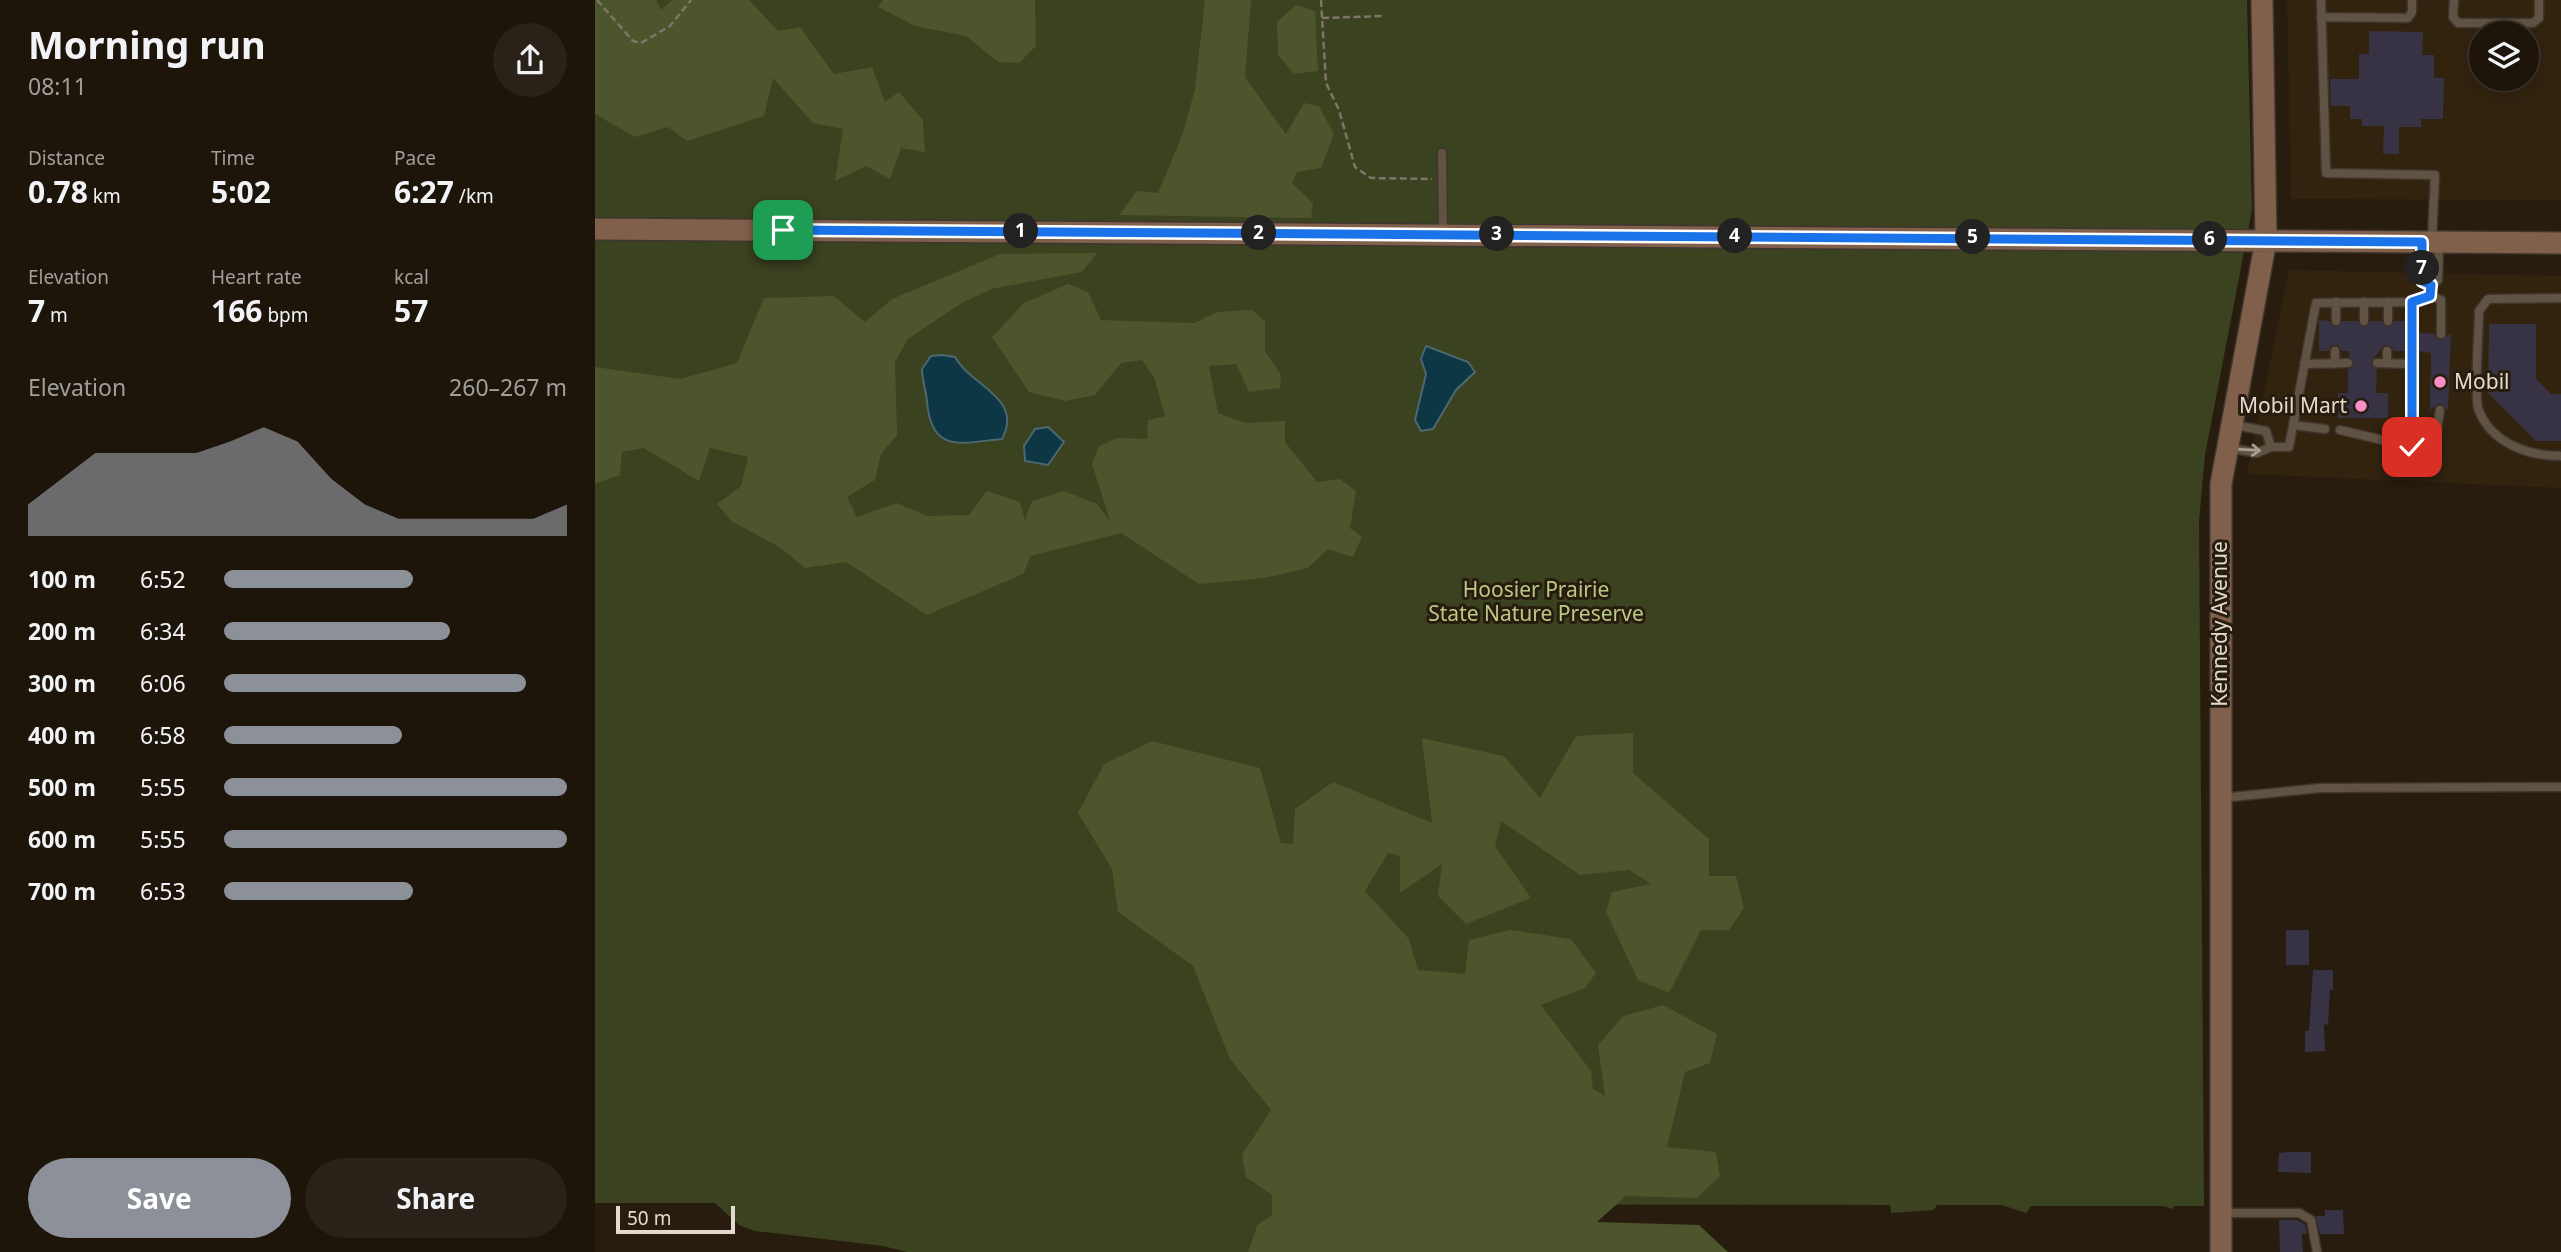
<!DOCTYPE html>
<html lang="en">
<head>
<meta charset="utf-8">
<style>
	:root { --surface:#1d150a; --page:#2a2218; --text:#f1f3f6; --muted:#a09f9c; --line:#3b342b; --accent:#8c9099 }
	body { margin:0; font-family:"Noto Sans",sans-serif; background:var(--page); color:var(--text); height:100vh; display:flex; flex-direction:column; font-size:26px; white-space:nowrap }
	* { box-sizing:border-box; margin:0 }
	p { font-size:23px; color:var(--muted) }
	.icon { flex:none; width:38px; height:38px; fill:none; stroke:currentColor; stroke-width:2; stroke-linecap:round; stroke-linejoin:round }
	.map { position:relative; flex:1; overflow:hidden }
	.drawer { display:flex; flex-direction:column; background:var(--surface); width:595px }
	.drawer>* { flex:none }
	.fabs { position:absolute; left:1874px; top:21px; display:grid; gap:14px }
	.fabs a { display:grid; place-items:center; width:70px; height:70px; border-radius:50%; background:var(--surface); box-shadow:0 4px 18px #0003,0 0 0 2px var(--line); font-size:35px }
	.scale { position:absolute; left:21px; bottom:18px; width:119px; box-sizing:border-box; padding-left:7px; border:4px solid #e2dbd1; border-top:0; font-size:19px; line-height:24px; white-space:nowrap; color:#e2dbd1; -webkit-text-stroke:5px #271c0e; paint-order:stroke }
	.pin { position:absolute; display:grid; place-items:center; width:60px; height:60px; color:#fff; margin:-30px; border-radius:14px; box-shadow:0 4px 10px #0006 }
	.km { position:absolute; width:35px; height:35px; margin:-18px; border-radius:50%; background:#222; color:#fff; font-size:19px; line-height:35px; text-align:center }
	.round { display:grid; place-items:center; flex:none; width:74px; height:74px; border-radius:37px; background:var(--page) }
	.head { display:flex; align-items:center; justify-content:space-between; height:119px; padding:0 28px }
	h1 { font-size:38px; font-weight:700; line-height:52px }
	.figures { display:grid; grid-template-columns:repeat(3,1fr); gap:10px; height:119px; padding:7px 28px }
	.figures div { display:grid; align-content:center }
	.figures b { font-size:30px; font-weight:700 }
	.figures small { font-size:19px; font-weight:400 }
	.figures p { font-size:19px }
	.chart { height:196px; padding:14px 28px }
	.chart p { display:flex; justify-content:space-between }
	.chart svg { width:100%; height:126px; margin-top:7px; fill:var(--accent); opacity:.7 }
	.cta { display:flex; gap:14px; margin-top:auto; padding:14px 28px }
	.cta a { flex:1; height:80px; border-radius:42px; background:var(--accent); color:#fff; font-size:28px; font-weight:700; line-height:80px; text-align:center }
	.cta a+a { background:var(--page); color:var(--text) }
	ul { padding:0 28px; list-style:none; font-size:23px }
	li { display:grid; grid-template-columns:112px 84px 1fr; align-items:center; height:52px }
	li i { height:18px; border-radius:9px; background:var(--accent) }
	main { display:flex; flex:1; min-height:0 }
	.map>svg:first-child { display:block }
</style>
</head>
<body>
<main>
<section class="drawer">
<div class="head"><div><h1>Morning run</h1><p>08:11</p></div><a class="round"><svg class="icon" aria-label="share" viewBox="0 0 24 24"><path d="M12 15V3M7 8l5-5 5 5M5 13v7h14v-7"/></svg></a></div>
<div class="figures">
<div><p>Distance</p><b>0.78<small> km</small></b></div>
<div><p>Time</p><b>5:02</b></div>
<div><p>Pace</p><b>6:27<small> /km</small></b></div>
</div>
<div class="figures">
<div><p>Elevation</p><b>7<small> m</small></b></div>
<div><p>Heart rate</p><b>166<small> bpm</small></b></div>
<div><p>kcal</p><b>57</b></div>
</div>
<div class="chart"><p><span>Elevation</span>260–267 m</p>
<svg viewBox="0 0 160 44" preserveAspectRatio="none"><path d="M0 44V33L10 24L20 15L30 15L40 15L50 15L60 11L70 6L80 11L90 24L100 33L110 38L120 38L130 38L140 38L150 38L160 33V44z"/></svg>
</div>
<ul>
<li><b>100 m</b>6:52<i style="width:55%"></i></li>
<li><b>200 m</b>6:34<i style="width:66%"></i></li>
<li><b>300 m</b>6:06<i style="width:88%"></i></li>
<li><b>400 m</b>6:58<i style="width:52%"></i></li>
<li><b>500 m</b>5:55<i style="width:100%"></i></li>
<li><b>600 m</b>5:55<i style="width:100%"></i></li>
<li><b>700 m</b>6:53<i style="width:55%"></i></li>
</ul>
<div class="cta"><a>Save</a><a>Share</a></div>
</section>
<div class="map">
<svg width="1966" height="1252" viewBox="0 0 1966 1252">
	<rect width="100%" height="100%" fill="#271c0e"/>
	<path fill="#32230f" fill-rule="evenodd" d="M1692,0H1966V200L1696,199ZM1886,33H1932V79H1886Z
		M1694,270L1966,276V488L1652,474Z"/>
	<path fill="#3a4220" d="M0,0H1652L1657,210L1610,455L1604,521L1609,1206H1579L1577,1209L1568,1206H1436L1431,1213L1407,1205H1342L1339,1210L1296,1213L1295,1205L678,1204L677,1216L662,1225L653,1252H312L288,1246L160,1231L144,1225L120,1203H0Z"/>
	<path fill="#4c552c" d="M0,0H61L66,10L77,0H154L183,31L205,27L239,74L277,67L290,102L304,92L328,120L330,152L306,148L295,179L271,166L240,181L248,129L218,123L178,78L169,116L92,141L73,127L40,137L0,114Z
		M288,0H440L441,46L424,63L403,62L371,36L320,26L283,7Z
		M610,0H656L650,77L691,134L709,103L724,106L739,134L726,168L702,172L697,183L718,203L716,218L524,215L542,191L563,193L588,133L600,89Z
		M701,5L720,11L723,71L699,74L683,55L682,22Z
		M502,253L487,272L396,289L365,304L313,339L300,362L302,435L286,454L280,480L252,497L262,517L302,503L332,516L374,515L392,491L425,502L430,520L437,501L469,491L502,504L515,521L497,464L504,446L522,438L552,439L553,420L570,416L559,377L547,360L526,363L500,395L470,401L434,392L397,337L429,303L473,284L493,292L506,320L599,323L622,312L657,310L670,321V351L686,375L685,388L654,392L641,364L614,366L623,413L650,423L690,421V442L722,482L745,479L761,491L755,528L767,537L758,557L733,549L713,568L669,578L604,584L526,533L436,556L428,574L332,615L251,562L210,568L186,548L136,521L122,504L146,486L153,457L115,448L104,481L49,448L27,452L25,475L0,484V367L85,379L142,363L169,298L239,296L270,322L297,299L405,254Z
		M1038,733V773L1114,839V876H1141L1149,908L1134,930H1106L1074,993L1043,980L1011,912L1017,892L1056,884L1034,870L985,875L906,821L900,846L936,898L871,924L843,896L847,864L805,893V856L793,853L770,891L814,939L823,970L870,974L874,940L915,930L976,939L1001,973L990,988L946,1005L996,1071L998,1089L1010,1096L1003,1045L1028,1016L1068,1005L1122,1034L1115,1063L1090,1072L1072,1147L1121,1152L1125,1176L1102,1198L1031,1196L1002,1222L1104,1225L1133,1252H653L662,1225L677,1215V1195L651,1177L647,1155L676,1110L635,1059L598,966L523,912L517,869L483,813L509,764L557,741L665,768L686,843L698,844L700,809L738,782L837,823L827,738L909,756L945,798L981,736Z"/>
	<path fill="#0d3744" stroke="#4d686e" stroke-width="2" d="M831,346L873,362L880,372L861,390L838,429L826,431L820,420L831,374L826,359Z
		M347,355L360,357C376,386 429,398 407,439C366,443 336,454 332,401C331,390 327,380 327,369L336,356Z
		M453,427L469,442L453,465L430,461L429,446L440,429Z"/>
	<path fill="#373344" d="M1774,31L1828,32L1827,55H1839V78H1849L1848,119H1826V127H1804V154H1788L1789,126H1767V119H1755V106H1736L1735,79H1764V54H1774Z
		M1724,320L1734,321L1740,327L1748,321H1762L1768,327L1776,321H1786L1792,327L1800,321H1810V351H1799L1796,346L1789,345L1776,362L1782,370L1781,393H1793V418H1743V393H1753V370L1759,362L1754,357V351H1747L1743,345L1736,346L1733,351H1724Z
		M1894,324H1941V379L1956,394H1966V441H1941L1893,393Z
		M1824,333L1839,334L1845,340L1856,334L1853,410L1845,403L1835,410L1836,353L1824,351Z
		M1691,930H1714V965H1691Z
		M1718,970H1738V990H1735L1733,1025L1729,1024L1730,1051L1710,1052V1031H1714Z
		M1694,1152H1716V1173L1683,1172L1684,1153Z
		M1730,1210H1748L1749,1234H1725L1721,1216H1730Z
		M1684,1220H1702L1710,1224L1712,1234H1707L1708,1252H1685Z"/>
	<g fill="none" stroke-linecap="round" stroke-linejoin="round">
		<defs>
			<path id="lane" d="M1726,0L1731,173L1840,175L1837,239
				M1859,0L1858,17L1863,23H1938L1944,18V0
				M1726,17L1813,18L1817,12V0
				M847,153L848,234
				M1827,242V281L1836,285
				M1836,285L1843,280L1844,244
				M1835,296L1846,300V334
				M1966,298L1893,299L1884,311C1884,330 1879,393 1883,408C1895,443 1933,456 1966,456
				M1817,302L1835,296V292
				M1741,321V302
				M1769,321V302
				M1793,321V302
				M1740,351V364
				M1782,363L1817,364
				M1792,363V351
				M1709,364L1753,363
				M1639,425L1671,431L1676,447
				M1698,425L1730,429
				M1745,430L1817,447L1840,443L1845,410
				M1635,448L1662,453L1676,447H1694L1721,303L1817,302V447
				M1627,798L1725,788L1966,787
				M1629,1213H1704L1716,1220L1722,1252"/>
			<path id="secondary" d="M0,229L1966,243
				M1626,1252V484L1671,240L1667,0"/>
		</defs>
		<use href="#lane" stroke="#3e362e" stroke-width="11"/>
		<use href="#secondary" stroke="#3e362e" stroke-width="24"/>
		<path stroke="#7e7468" stroke-width="2.5" stroke-dasharray="7 3.5" stroke-linecap="butt" d="M2,0L38,41L46,43L75,26L96,0
			M726,0L731,83L744,110L760,167L776,178L837,179
			M727,18L790,16"/>
		<use href="#lane" stroke="#605343" stroke-width="8"/>
		<use href="#secondary" stroke="#805f4b" stroke-width="21"/>
	</g>
	<defs><path id="oneway-shaft" d="M-6 0H5M1.5-3L5.5 0L1.5 3" fill="none" stroke-width="1.6" stroke-linecap="round" stroke-linejoin="round" transform="scale(1.75)"/></defs>
	<use stroke="#a89e91" href="#oneway-shaft" transform="translate(1655 450) rotate(3)"/>
	<g fill="none" stroke-linecap="round" stroke-linejoin="round">
		<defs>
			<path id="route" d="M188,230L1827,242V281L1836,285L1835,296L1817,302V447"/>
		</defs>
		<use href="#route" stroke="#fff" stroke-width="14"/>
		<use href="#route" stroke="#1a73e8" stroke-width="9"/>
	</g>
	<g fill="#fa8fc7" stroke="#271c0e" stroke-width="2.5">
		<circle cx="1845" cy="382" r="7"/>
		<circle cx="1766" cy="406" r="7"/>
	</g>
	<g text-anchor="middle" stroke-width="6" stroke-linejoin="round" paint-order="stroke">
		<g font-size="21" fill="#e2dbd1" stroke="#271c0e" text-anchor="start">
			<text x="1859" y="389">Mobil</text>
			<text x="1752" y="413" text-anchor="end">Mobil Mart</text>
		</g>
		<g font-size="21" fill="#baca85" stroke="#271c0e">
			<text x="941" y="597">Hoosier Prairie<tspan x="941" dy="24">State Nature Preserve</tspan></text>
		</g>
		<g font-size="21" fill="#e2dbd1" stroke="#271c0e">
			<text transform="translate(1625 624) rotate(-90)" y="7">Kennedy Avenue</text>
		</g>
	</g>
</svg>
<div class="fabs">
<a><svg class="icon" aria-label="layers" viewBox="0 0 24 24"><path d="M12 4l9 5-9 5-9-5zM3 14l9 5 9-5"/></svg></a>
</div>
<div class="scale">50 m</div>
<div class="pin" style="left:188px;top:230px;background:#1e9e55"><svg class="icon" aria-label="arrive" viewBox="0 0 24 24"><path d="M6 21V4h12l-3 4 3 4H6"/></svg></div>
<div class="pin" style="left:1817px;top:447px;background:#d93025"><svg class="icon" aria-label="check" viewBox="0 0 24 24"><path d="M5 12l5 5 9-10"/></svg></div>
<b class="km" style="left:426px;top:231px">1</b>
<b class="km" style="left:664px;top:233px">2</b>
<b class="km" style="left:902px;top:234px">3</b>
<b class="km" style="left:1140px;top:236px">4</b>
<b class="km" style="left:1378px;top:237px">5</b>
<b class="km" style="left:1615px;top:239px">6</b>
<b class="km" style="left:1827px;top:268px">7</b>
</div>
</main>
</body>
</html>
